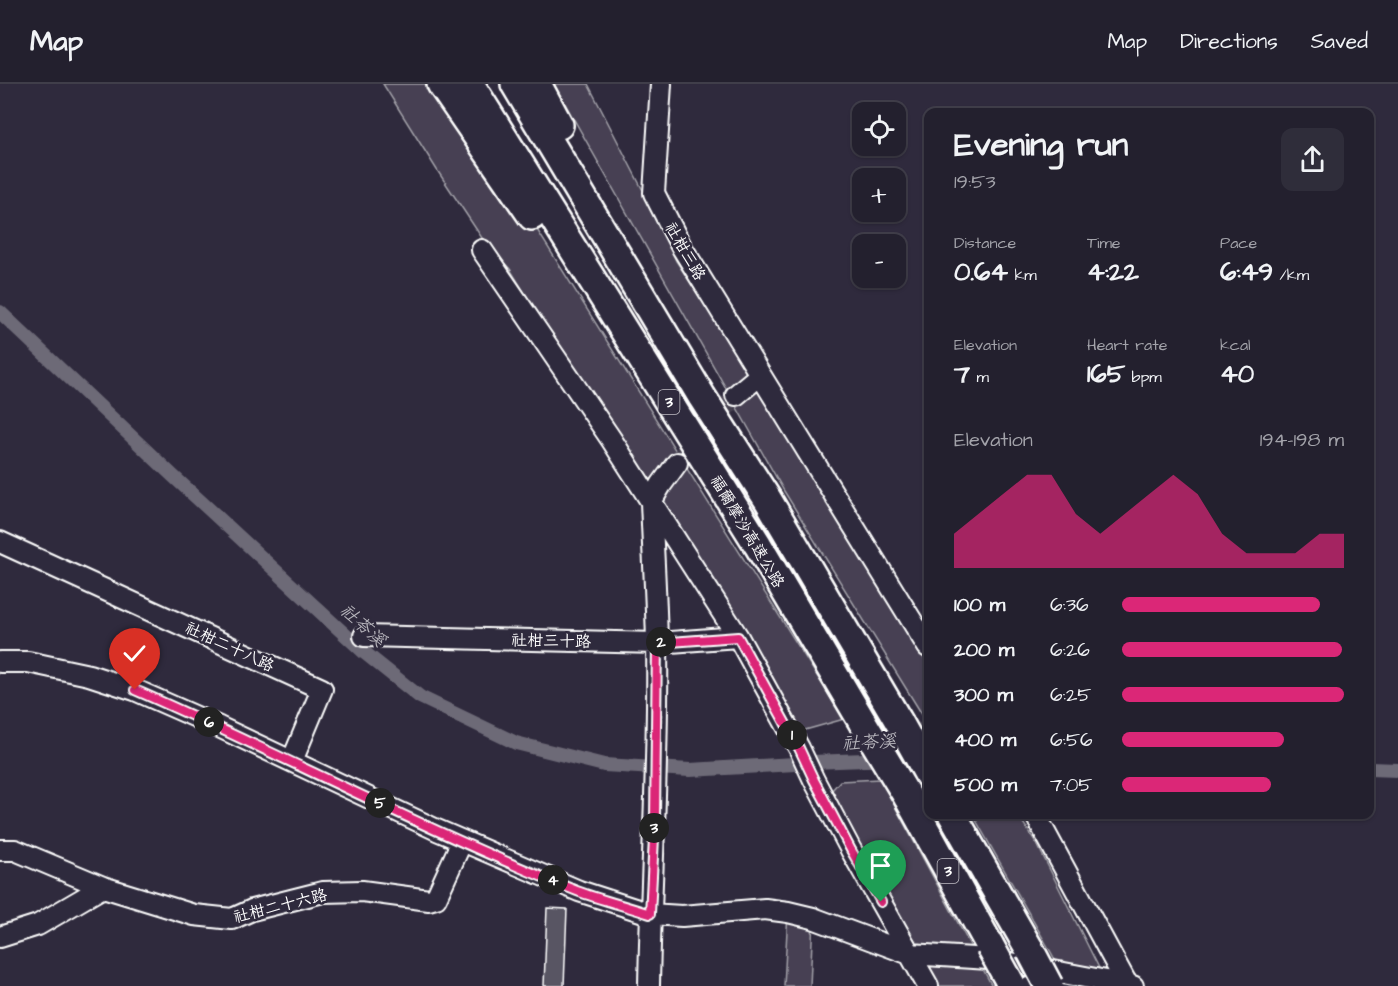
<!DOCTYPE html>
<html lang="en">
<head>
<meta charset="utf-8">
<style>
	:root { --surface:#23202e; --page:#2f2d3a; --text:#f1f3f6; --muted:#a3a3aa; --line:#403e4a; --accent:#db2777 }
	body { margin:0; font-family:"Architects Daughter","LXGW WenKai TC",sans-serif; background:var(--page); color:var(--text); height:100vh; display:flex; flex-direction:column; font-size:22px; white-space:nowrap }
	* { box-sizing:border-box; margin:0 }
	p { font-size:20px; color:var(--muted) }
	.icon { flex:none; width:33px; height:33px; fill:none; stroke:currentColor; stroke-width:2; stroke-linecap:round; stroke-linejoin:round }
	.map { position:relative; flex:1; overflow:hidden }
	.sheet { position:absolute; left:924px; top:24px; width:450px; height:711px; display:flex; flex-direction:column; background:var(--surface); border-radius:12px; box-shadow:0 2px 4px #0004,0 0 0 2px var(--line) }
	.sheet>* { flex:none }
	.fabs { position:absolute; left:852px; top:18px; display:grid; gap:12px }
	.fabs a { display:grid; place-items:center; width:54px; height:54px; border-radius:12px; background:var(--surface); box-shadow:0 2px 4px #0004,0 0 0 2px var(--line); font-size:30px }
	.pin { position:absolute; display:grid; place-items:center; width:51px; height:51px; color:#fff; margin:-62px -26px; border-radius:50% 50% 50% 0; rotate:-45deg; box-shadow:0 0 6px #0007 }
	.pin .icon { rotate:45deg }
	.km { position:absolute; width:30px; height:30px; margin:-15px; border-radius:50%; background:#222; color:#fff; font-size:16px; line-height:30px; text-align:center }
	.round { display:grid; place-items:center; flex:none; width:63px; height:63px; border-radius:12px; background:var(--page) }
	.headline { display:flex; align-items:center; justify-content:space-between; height:102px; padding:0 30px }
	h1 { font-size:33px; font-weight:700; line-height:45px }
	.figures { display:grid; grid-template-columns:repeat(3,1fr); gap:9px; height:102px; padding:6px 30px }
	.figures div { display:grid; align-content:center }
	.figures b { font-size:26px; font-weight:700 }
	.figures small { font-size:16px; font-weight:400 }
	.figures p { font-size:16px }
	.chart { height:168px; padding:12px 30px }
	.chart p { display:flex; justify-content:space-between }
	.chart svg { width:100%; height:108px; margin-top:6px; fill:var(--accent); opacity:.7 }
	ul { padding:0 30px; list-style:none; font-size:20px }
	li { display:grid; grid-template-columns:96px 72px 1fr; align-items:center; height:45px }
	li i { height:15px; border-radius:8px; background:var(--accent) }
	header { display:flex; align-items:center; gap:36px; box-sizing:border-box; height:84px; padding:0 30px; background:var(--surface); border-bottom:2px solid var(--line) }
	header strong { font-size:28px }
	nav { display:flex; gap:33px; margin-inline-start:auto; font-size:21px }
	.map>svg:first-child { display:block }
</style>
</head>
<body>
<header>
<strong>Map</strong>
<nav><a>Map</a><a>Directions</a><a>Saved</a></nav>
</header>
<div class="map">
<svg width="1398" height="902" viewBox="0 0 1398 902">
	<rect width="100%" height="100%" fill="#2f2a3d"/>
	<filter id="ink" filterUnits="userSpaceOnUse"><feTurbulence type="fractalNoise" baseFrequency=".0167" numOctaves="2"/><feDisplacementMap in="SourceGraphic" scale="12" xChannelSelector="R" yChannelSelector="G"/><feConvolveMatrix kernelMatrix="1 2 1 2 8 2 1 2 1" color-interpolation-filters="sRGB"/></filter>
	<g filter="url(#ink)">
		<path fill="#464152" stroke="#a2a0a8" stroke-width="1.5" d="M383,0H438L504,93L844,635L798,648L510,185L484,157L437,86Z
			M554,0H588L651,122L676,177L758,302L928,581V640L784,407Z
			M880,695L992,902H939L837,721L832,706L840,697Z
			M973,731H1018L1037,760L1108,902H1068L1052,870Z
			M788,828L813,834L810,902H784Z"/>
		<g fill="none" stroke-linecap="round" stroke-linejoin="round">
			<path stroke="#6d6a77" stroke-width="14" d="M0,228L172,391L365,569L420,613L516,659L604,681L690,686L795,680
				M811,678L920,674
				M1370,685L1398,686"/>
		</g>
		<path fill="#595564" stroke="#fff" stroke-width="1.5" d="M547,824L567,825L564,902H544Z"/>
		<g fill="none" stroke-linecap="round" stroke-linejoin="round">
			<path stroke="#443f50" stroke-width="20" stroke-dasharray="20 10" stroke-linecap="butt" d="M677,379L736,311
				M856,655L928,648"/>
			<defs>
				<path id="minor" d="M661,0L654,109L681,162L928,563
					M482,166L611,355L738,553L799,664L814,696L851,766L928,902
					M736,311L760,291
					M0,458L322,605L292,677
					M364,552L657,559L738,553
					M0,578H28L89,591L135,606L219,643L437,746L579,807L650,830L682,832L765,825L788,828L813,834L910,870L989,875L1133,902
					M1035,730L1128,902
					M0,766H15L103,803L194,831L232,835L252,826L323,808L362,807L429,816L436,814L462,757
					M0,853L38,841L103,803
					M649,902C651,788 659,673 657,559C656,512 653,465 651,418L661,401L677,379"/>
				<path id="highway" d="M441,0L532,132
					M470,0L758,461L863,639
					M515,0L702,313L768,416L899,638
					M537,0L559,41
					M907,712L990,862
					M952,730L1030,866"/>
			</defs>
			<use href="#minor" stroke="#fff" stroke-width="24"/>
			<use href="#highway" stroke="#fff" stroke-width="32"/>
			<use href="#minor" stroke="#2f2a3d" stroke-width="20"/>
			<use href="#highway" stroke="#2f2a3d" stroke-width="27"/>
			<defs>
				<path id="highway-bridge" d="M899,638L928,690
					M863,639L907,712
					M990,862L1012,902
					M1030,866L1049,902"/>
			</defs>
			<use href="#highway-bridge" stroke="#fff" stroke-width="32" stroke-linecap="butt"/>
			<use href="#highway-bridge" stroke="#2f2a3d" stroke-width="27"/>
		</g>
	</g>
	<g fill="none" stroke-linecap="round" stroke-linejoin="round" filter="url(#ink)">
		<defs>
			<path id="route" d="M135,606C283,671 426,747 577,807C601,816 626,822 650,830L655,735L657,559L738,553L799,664L814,696L851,766L881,818"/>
		</defs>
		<use href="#route" stroke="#fff" stroke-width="12"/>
		<use href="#route" stroke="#db2777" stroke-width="8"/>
	</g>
	<g text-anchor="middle" stroke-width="5" stroke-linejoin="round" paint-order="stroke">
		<g fill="#2f2a3d" stroke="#c1bfc5" stroke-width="1.5">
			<rect x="658.5" y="306" width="21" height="24" rx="4.5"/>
			<rect x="937.5" y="775" width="21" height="24" rx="4.5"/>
		</g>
		<g font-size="15" font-weight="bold" fill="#fff">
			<text x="669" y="323">3</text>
			<text x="948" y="792">3</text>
		</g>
		<g font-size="16" fill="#fff" stroke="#2f2a3d">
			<text transform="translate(686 167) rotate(60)" y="6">社柑三路</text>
			<text transform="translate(748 447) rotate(59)" y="6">福爾摩沙高速公路</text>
			<text transform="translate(551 556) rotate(1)" y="6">社柑三十路</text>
			<text transform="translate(230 562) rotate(25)" y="6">社柑二十八路</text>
			<text transform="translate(280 821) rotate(-14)" y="6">社柑二十六路</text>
		</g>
		<g font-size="18" font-style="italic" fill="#b6b4bb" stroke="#2f2a3d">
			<text transform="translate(363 541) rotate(42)" y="6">社苓溪</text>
			<text transform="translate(869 658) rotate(-3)" y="6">社苓溪</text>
		</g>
	</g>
</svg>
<div class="fabs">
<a><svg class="icon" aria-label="locate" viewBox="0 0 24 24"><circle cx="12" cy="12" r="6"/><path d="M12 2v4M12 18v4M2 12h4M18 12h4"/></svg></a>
<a>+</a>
<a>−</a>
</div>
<div class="pin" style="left:881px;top:818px;background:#1e9e55"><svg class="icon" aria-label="arrive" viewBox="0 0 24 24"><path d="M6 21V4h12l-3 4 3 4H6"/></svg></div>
<div class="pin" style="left:135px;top:606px;background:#d93025"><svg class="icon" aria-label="check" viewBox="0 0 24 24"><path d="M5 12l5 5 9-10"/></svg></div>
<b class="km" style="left:792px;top:651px">1</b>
<b class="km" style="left:661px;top:558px">2</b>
<b class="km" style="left:654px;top:744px">3</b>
<b class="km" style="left:553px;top:796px">4</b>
<b class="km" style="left:380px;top:719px">5</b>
<b class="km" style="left:209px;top:638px">6</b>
<section class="sheet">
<div class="headline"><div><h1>Evening run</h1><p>19:53</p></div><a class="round"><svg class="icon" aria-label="share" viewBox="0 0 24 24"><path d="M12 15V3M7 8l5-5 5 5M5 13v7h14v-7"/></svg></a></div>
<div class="figures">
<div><p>Distance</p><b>0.64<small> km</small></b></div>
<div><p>Time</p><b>4:22</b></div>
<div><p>Pace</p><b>6:49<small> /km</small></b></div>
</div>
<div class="figures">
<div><p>Elevation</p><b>7<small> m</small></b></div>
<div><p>Heart rate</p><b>165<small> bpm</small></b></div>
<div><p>kcal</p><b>40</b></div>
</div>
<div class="chart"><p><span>Elevation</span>194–198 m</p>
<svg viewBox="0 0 160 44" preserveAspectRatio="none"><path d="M0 44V30L10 22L20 14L30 6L40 6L50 22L60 30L70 22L80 14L90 6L100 14L110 30L120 38L130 38L140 38L150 30L160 30V44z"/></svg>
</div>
<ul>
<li><b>100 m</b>6:36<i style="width:89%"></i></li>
<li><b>200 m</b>6:26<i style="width:99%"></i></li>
<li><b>300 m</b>6:25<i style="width:100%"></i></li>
<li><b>400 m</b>6:56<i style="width:73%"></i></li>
<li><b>500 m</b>7:05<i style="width:67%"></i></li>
</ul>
</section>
</div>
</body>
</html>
